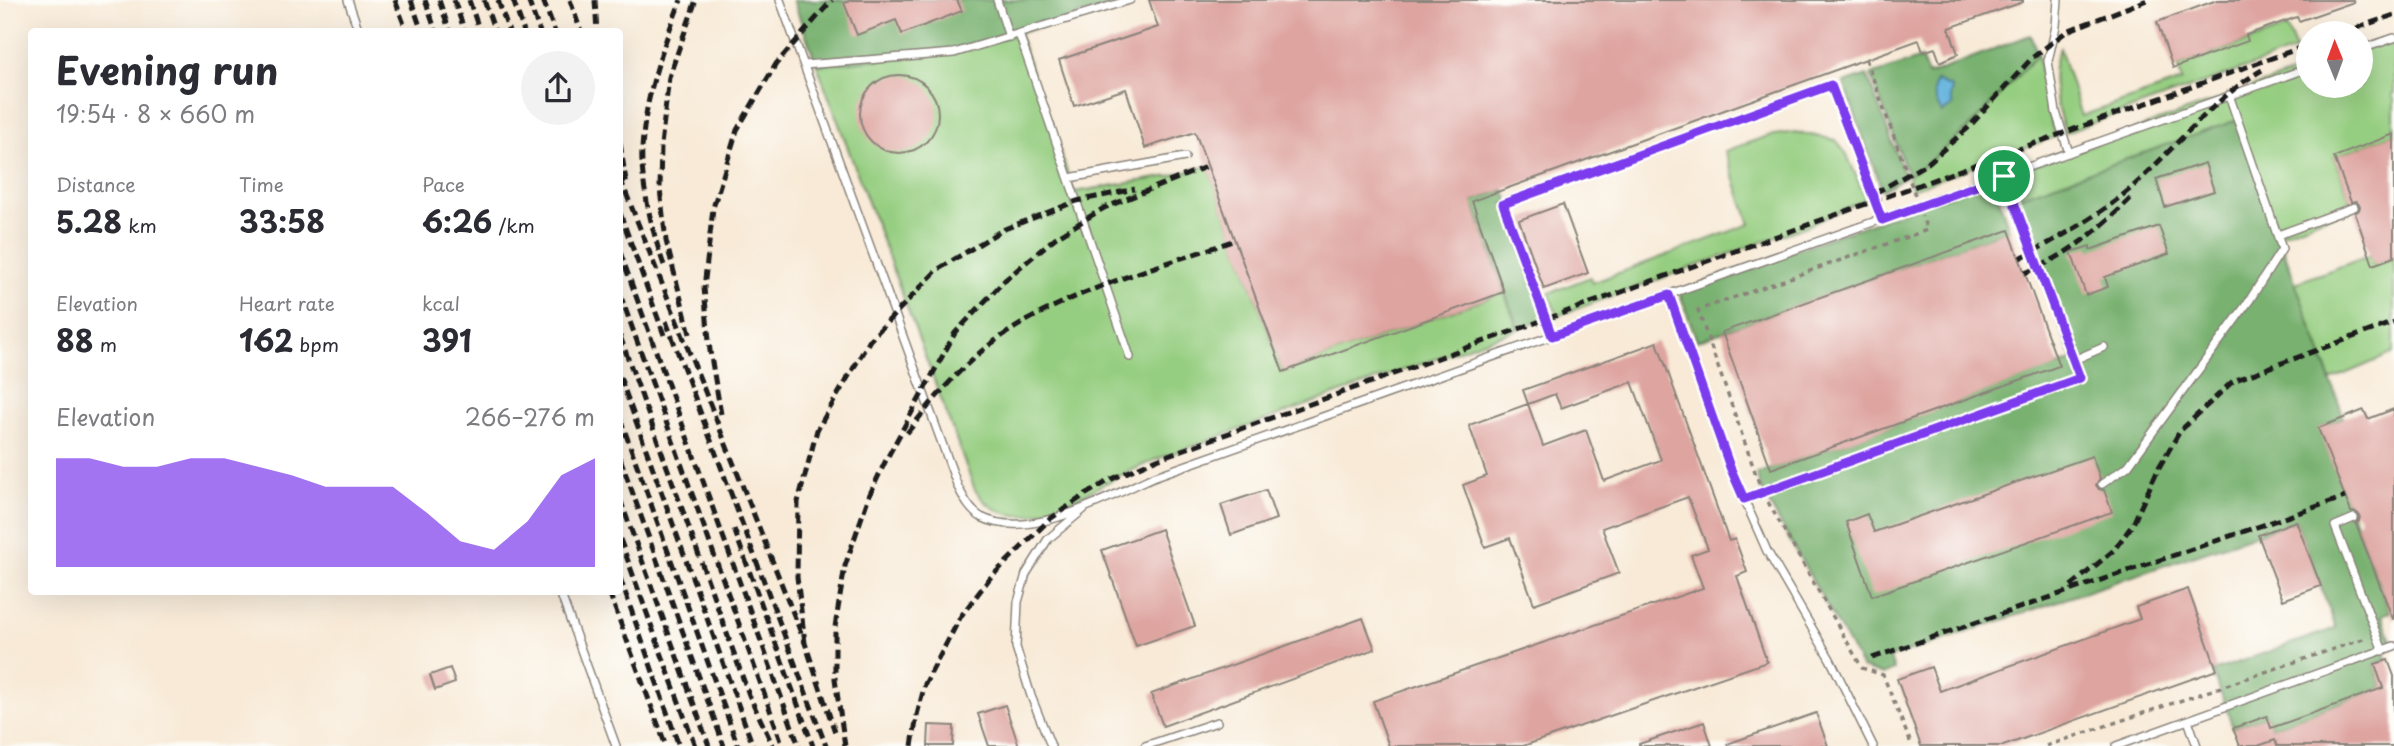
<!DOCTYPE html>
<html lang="en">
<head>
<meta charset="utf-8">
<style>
	:root { --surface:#fff; --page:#f2f2f3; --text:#2b2b33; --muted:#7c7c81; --accent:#7c3aed }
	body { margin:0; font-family:"Playpen Sans",sans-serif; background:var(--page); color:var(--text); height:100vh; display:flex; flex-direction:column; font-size:26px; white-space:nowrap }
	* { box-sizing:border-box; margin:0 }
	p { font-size:23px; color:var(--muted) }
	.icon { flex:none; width:38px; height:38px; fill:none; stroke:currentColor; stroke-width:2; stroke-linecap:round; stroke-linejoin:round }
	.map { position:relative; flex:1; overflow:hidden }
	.sheet { position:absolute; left:28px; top:28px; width:595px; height:567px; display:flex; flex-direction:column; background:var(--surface); border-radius:7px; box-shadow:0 7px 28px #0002 }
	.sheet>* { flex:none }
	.needle { width:46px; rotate:359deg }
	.buttons { position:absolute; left:2296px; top:21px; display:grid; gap:14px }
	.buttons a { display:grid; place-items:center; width:77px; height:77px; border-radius:50%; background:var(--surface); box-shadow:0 7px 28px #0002; font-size:35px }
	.pin { position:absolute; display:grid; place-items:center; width:60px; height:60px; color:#fff; margin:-30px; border:4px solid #fff; border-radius:50%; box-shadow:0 2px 7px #0007 }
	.round { display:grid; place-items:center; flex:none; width:74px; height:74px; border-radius:37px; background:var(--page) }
	.summary { display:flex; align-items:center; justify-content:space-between; height:119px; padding:0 28px }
	h1 { font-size:38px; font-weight:700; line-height:52px }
	.stats { display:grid; grid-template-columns:repeat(3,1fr); gap:10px; height:119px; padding:7px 28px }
	.stats div { display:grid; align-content:center }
	.stats b { font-size:30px; font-weight:700 }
	.stats small { font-size:19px; font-weight:400 }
	.stats p { font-size:19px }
	.chart { height:196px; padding:14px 28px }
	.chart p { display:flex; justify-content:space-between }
	.chart svg { width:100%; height:126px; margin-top:7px; fill:var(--accent); opacity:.7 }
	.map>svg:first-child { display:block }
</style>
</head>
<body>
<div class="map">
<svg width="2394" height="746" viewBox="0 0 2394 746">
	<rect width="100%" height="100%" fill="#fdfcf7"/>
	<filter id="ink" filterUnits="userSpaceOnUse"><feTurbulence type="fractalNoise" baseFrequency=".0143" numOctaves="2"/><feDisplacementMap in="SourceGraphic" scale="14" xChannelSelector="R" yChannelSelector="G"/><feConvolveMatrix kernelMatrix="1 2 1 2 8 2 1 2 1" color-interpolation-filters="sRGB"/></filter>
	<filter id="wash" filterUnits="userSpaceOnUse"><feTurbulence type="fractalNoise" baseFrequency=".00686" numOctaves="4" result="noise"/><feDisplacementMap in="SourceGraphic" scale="28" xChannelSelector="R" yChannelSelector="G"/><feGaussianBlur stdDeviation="1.57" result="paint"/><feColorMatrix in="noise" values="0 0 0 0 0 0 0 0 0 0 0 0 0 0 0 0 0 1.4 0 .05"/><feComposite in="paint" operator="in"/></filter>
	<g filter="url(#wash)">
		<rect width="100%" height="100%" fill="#f8ead7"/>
		<path fill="#96ce81" stroke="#59754e" stroke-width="2" d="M2287,28L2296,50L2065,133C2057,107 2046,73 2060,48L2081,116L2182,81L2178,66Z
			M1019,34L1074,192L1170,176L1208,166L1283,372L1504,292L1518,329L1157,459C1142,466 1126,472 1112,480C1070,500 1012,543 975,490L817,65Z
			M2394,38V93L2392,94L2394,100V134L2334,157L2353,207L2278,235L2237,121L2013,199L2004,176L2308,68V86H2361V49Z
			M2038,54L2048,113L2055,137L1912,189L1908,175L1928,163L1968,129Z
			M1795,132L1836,140L1847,155L1866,199L1807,226L1557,316L1549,293L1590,277L1592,283L1750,224L1725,151L1768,136Z
			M2371,255L2373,265L2394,257V353L2331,380L2295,283Z"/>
		<path fill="#78b16f" stroke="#4a6646" stroke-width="2" d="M793,0H1130L954,53L817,65Z
			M2030,35L2038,54L1968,128L1928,163L1908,175L1871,75L1921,58L1928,75Z
			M1867,75L1905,177L1882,190L1844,83Z
			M2237,120L2344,418L2319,428L2390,612L2382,615L2393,646L2383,651L2388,659L2375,664L2383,688L2271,728L2267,716L2233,728L2213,671L2336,628L2296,521L1890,658L1894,670L1883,675L1862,668L1762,491L1756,474L2073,360L2013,199Z
			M1993,180L2009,230L1697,341L1679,291Z
			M1504,190L1509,202L1504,203L1546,319L1518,329L1472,201Z"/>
		<path fill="#64b3de" stroke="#40687d" stroke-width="2" d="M1936,81L1952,88L1950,97L1953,106L1942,113C1936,104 1931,91 1936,81Z"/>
		<g id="blocks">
			<path fill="#dea4a0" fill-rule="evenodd" d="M851,0H957L962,11L902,34L896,20L857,35L844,3Z
				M1149,0H2023V2L1949,28L1958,54L1940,62L1935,48L1923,52L1919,40L1472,201L1504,292L1283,372L1195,132L1145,148L1126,89L1074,106L1059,60L1158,27Z
				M2217,0H2353L2354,2L2299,21L2297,17L2246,35L2248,41L2173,68L2157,22Z
				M860 114a39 39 0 1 1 78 0a39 39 0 1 1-78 0Z
				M2394,134V257L2373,265L2355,213L2359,210L2360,206L2356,201L2351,202L2334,157Z
				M2205,163L2214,191L2165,207L2156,179Z
				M1563,204L1588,273L1544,289L1519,220Z
				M2159,226L2169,254L2105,277L2108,287L2086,295L2071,252L2090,246V250Z
				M2009,230L2059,366L1771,469L1722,332Z
				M1657,342L1729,541L1735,539L1747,572L1737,576L1767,662L1523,746H1389L1373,701L1703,588L1691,555L1708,549L1688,497L1602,528L1619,573L1534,604L1510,538L1485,547L1463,485L1487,476L1469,425L1528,404L1523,390ZM1632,382L1661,460L1604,481L1586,430L1543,446L1528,404L1555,394L1561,408Z
				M2394,409V619H2393L2356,524L2359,521L2360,516L2357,513L2351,512L2318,428L2364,410L2368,419Z
				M2092,456L2100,478L2096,485L2099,489L2104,490L2112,512L1872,596L1846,522L1867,514L1874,532Z
				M1266,490L1276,519L1231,535L1221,505Z
				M2296,521L2321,586L2283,600L2258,535Z
				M1161,529L1195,626L1136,646L1102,550Z
				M2188,589L2217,670L2003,746H1921L1897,679L1931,667L1940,691L2140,619L2136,607Z
				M1363,618L1375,649L1163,726L1151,694Z
				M2388,660L2394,676V746H2277L2275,740L2258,746H2240L2233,728L2267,716L2271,728L2383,688L2375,664Z
				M450,668L455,683L435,690L430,675Z
				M1005,705L1019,746H989L978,714Z
				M1816,713L1828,746H1728L1727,744Z
				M1704,722L1712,746H1639V744Z
				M929,725L954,726L953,746H928Z"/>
		</g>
	</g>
	<g filter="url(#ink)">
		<use href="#blocks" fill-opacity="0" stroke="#8a837a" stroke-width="2"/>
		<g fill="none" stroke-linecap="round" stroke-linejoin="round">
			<defs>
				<path id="lane" d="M348,0L359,32
					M780,0L958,487C964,498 969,510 981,517C1030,542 1108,497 1153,477L2308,68
					M997,0L1009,37
					M2058,0L2056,26L2048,61L2056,112L2069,153
					M1019,34L1130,357
					M2361,49L2394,38
					M804,65L954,53L1130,0
					M1069,178L1185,157
					M2278,235L2354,207
					M1669,295L1730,467L1767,551L1830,659L1873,746
					M1552,336L1503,203L1831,85L1882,220
					M2074,360L2104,347
					M2102,484L2128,466L2249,301L2282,249L2229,95
					M1744,499L2080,378L2004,176
					M2354,518L2335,526L2383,651
					M560,592L616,746
					M2188,720L2197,746
					M1051,746L1031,696L1016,647L1018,602L1026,574L1048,539L1084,509
					M1145,746L1217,722
					M2116,746L2394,646"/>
			</defs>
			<use href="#lane" stroke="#8a837a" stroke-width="10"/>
			<path stroke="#8a837a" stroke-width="3.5" stroke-dasharray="5 5" stroke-linecap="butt" d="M1866,59L1915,195
				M1759,483L1698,310L1927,230L1922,216
				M1768,502L1862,668L1883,675L1912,746
				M2046,746L2366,638"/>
			<use href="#lane" stroke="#fff" stroke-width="7"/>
			<path stroke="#1c1c1c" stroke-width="5" stroke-dasharray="10 5" stroke-linecap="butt" d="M395,0L407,32
				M411,0L422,32
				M425,0L436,32
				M439,0L450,32
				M454,0L465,32
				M469,0L480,32
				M484,0L495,32
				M498,0L509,32
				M513,0L524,32
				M528,0L540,32
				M543,0L555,32
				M570,0L581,32
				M595,0L597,32
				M2342,33L2394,15
				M620,143L627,187
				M620,178L805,643L835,732
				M1875,193L1928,163L1968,128L2032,58L2067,31L2147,0
				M620,213L664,335
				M620,252L799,746
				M2020,258C2056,240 2099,216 2130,189C2174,150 2211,100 2262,70
				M664,265C653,236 640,180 642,149C645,97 662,48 681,0
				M2025,273C2067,256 2103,227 2134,195
				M620,294L783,746
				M666,321L826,746
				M690,334L666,241L660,189L661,145L669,77L696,0
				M620,336L749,695L773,746
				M620,377L753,746
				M721,414L710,351L704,288L713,208L737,130L776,64L832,0
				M620,418L738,746
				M907,433C929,405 956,372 983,350C1053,294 1151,270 1235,240
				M620,458L724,746
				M620,499L709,746
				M734,529L813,746
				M620,539L695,746
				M620,578L679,746
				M2071,586L2114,550L2133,524L2158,469L2180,431L2233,381L2394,322
				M609,592L666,746
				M805,643L797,577L798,502L817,430L870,340L937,270L1002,230L1077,201L1135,189
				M1872,658L2345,497
				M845,746L835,679V627L845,566L869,496L886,460L955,333L1005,280L1055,238L1104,208L1208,166
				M912,746L917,715L925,684L961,616L990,578L1050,519L1086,494L1112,479L1157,459L2308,45"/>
		</g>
	</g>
	<g fill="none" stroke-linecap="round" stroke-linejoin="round" filter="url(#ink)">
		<defs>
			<path id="route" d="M1831,85L1882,220L2004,176L2080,378L1744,499L1730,467L1669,295L1552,336L1503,204Z"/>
		</defs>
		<use href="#route" stroke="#fff" stroke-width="14"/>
		<use href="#route" stroke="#7c3aed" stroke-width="9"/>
	</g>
</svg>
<div class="buttons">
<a><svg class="needle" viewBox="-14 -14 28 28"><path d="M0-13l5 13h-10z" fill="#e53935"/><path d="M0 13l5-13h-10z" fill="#7c7c81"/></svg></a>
</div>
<div class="pin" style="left:2004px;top:176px;background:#1e9e55"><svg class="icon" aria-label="arrive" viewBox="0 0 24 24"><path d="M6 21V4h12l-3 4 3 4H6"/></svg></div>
<section class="sheet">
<div class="summary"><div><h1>Evening run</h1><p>19:54 · 8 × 660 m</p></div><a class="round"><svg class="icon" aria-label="share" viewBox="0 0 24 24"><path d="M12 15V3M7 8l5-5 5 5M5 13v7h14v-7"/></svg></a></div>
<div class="stats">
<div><p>Distance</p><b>5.28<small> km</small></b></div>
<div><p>Time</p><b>33:58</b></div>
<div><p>Pace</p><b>6:26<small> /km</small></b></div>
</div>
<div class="stats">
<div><p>Elevation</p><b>88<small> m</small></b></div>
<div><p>Heart rate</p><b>162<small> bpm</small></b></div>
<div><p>kcal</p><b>391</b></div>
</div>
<div class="chart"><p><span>Elevation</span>266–276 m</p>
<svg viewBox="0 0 160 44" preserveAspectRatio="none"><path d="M0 44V6L10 6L20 9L30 9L40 6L50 6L60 9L70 12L80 16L90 16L100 16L110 25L120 35L130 38L140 28L150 12L160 6V44z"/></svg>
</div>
</section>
</div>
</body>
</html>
